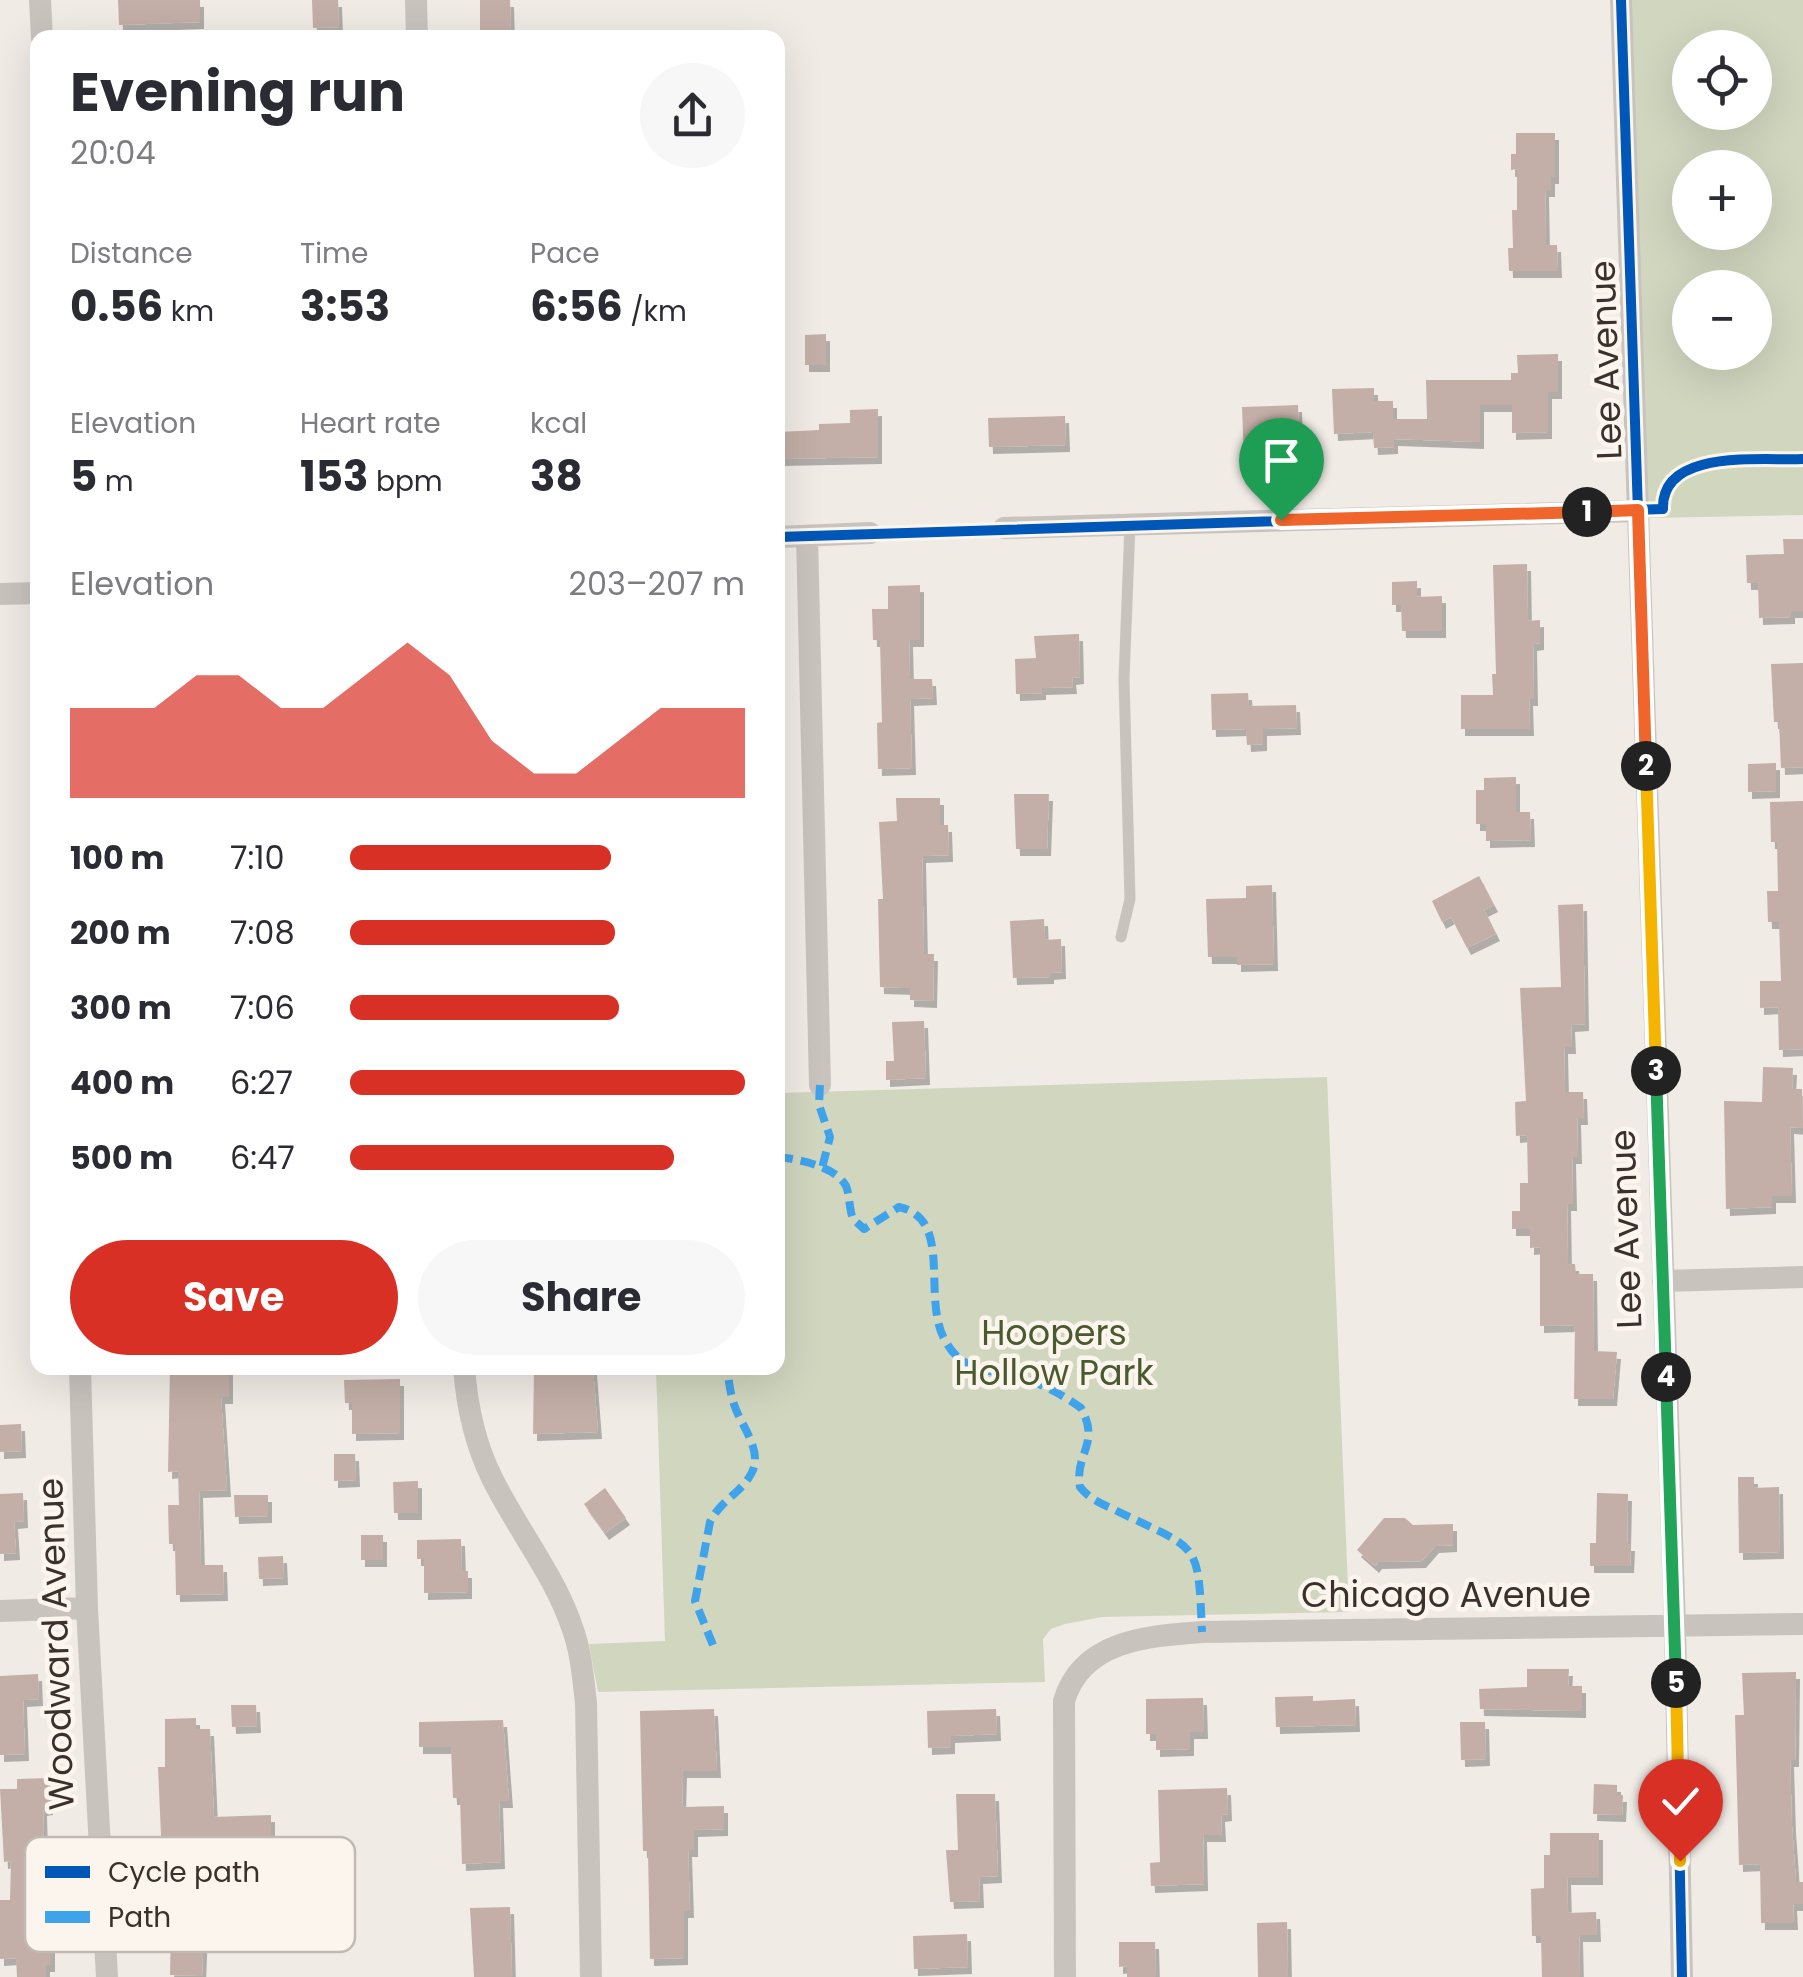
<!DOCTYPE html>
<html lang="en">
<head>
<meta charset="utf-8">
<style>
	:root { --surface:#fff; --page:#f7f7f7; --text:#2b2b33; --muted:#7c7c81; --accent:#d93025 }
	body { margin:0; font-family:Poppins,sans-serif; background:var(--page); color:var(--text); height:100vh; display:flex; flex-direction:column; font-size:38px; white-space:nowrap }
	* { box-sizing:border-box; margin:0 }
	p { font-size:32px; color:var(--muted) }
	.icon { flex:none; width:55px; height:55px; fill:none; stroke:currentColor; stroke-width:2; stroke-linecap:round; stroke-linejoin:round }
	.map { position:relative; flex:1; overflow:hidden }
	.panel { position:absolute; left:30px; top:30px; width:755px; height:1345px; display:flex; flex-direction:column; background:var(--surface); border-radius:20px; box-shadow:0 10px 40px #0002 }
	.panel>* { flex:none }
	.controls { position:absolute; left:1672px; top:30px; display:grid; gap:20px }
	.controls a { display:grid; place-items:center; width:100px; height:100px; border-radius:50%; background:var(--surface); box-shadow:0 10px 40px #0002; font-size:50px }
	.pin { position:absolute; display:grid; place-items:center; width:85px; height:85px; color:#fff; margin:-102px -42px; border-radius:50% 50% 50% 0; rotate:-45deg; box-shadow:0 0 10px #0007 }
	.pin .icon { rotate:45deg }
	.km { position:absolute; width:50px; height:50px; margin:-25px; border-radius:50%; background:#222; color:#fff; font-size:28px; line-height:50px; text-align:center }
	.round { display:grid; place-items:center; flex:none; width:105px; height:105px; border-radius:52px; background:var(--page) }
	.summary { display:flex; align-items:center; justify-content:space-between; height:170px; padding:0 40px }
	h1 { font-size:55px; font-weight:700; line-height:75px }
	.metrics { display:grid; grid-template-columns:repeat(3,1fr); gap:15px; height:170px; padding:10px 40px }
	.metrics div { display:grid; align-content:center }
	.metrics b { font-size:42px; font-weight:700 }
	.metrics small { font-size:28px; font-weight:400 }
	.metrics p { font-size:28px }
	.chart { height:280px; padding:20px 40px }
	.chart p { display:flex; justify-content:space-between }
	.chart svg { width:100%; height:180px; margin-top:10px; fill:var(--accent); opacity:.7 }
	.primary-button { display:flex; gap:20px; margin-top:auto; padding:20px 40px }
	.primary-button a { flex:1; height:115px; border-radius:60px; background:var(--accent); color:#fff; font-size:40px; font-weight:700; line-height:115px; text-align:center }
	.primary-button a+a { background:var(--page); color:var(--text) }
	ul { padding:0 40px; list-style:none; font-size:32px }
	li { display:grid; grid-template-columns:160px 120px 1fr; align-items:center; height:75px }
	li i { height:25px; border-radius:12px; background:var(--accent) }
	.map>svg:first-child { display:block }
</style>
</head>
<body>
<div class="map">
<svg width="1803" height="1977" viewBox="0 0 1803 1977">
	<defs>
		<filter id="shadow"><feDropShadow dx="4" dy="7" stdDeviation="0" flood-color="#0004"/></filter>
	</defs>
	<rect width="100%" height="100%" fill="#f0ebe5"/>
	<path fill="#d1d6bf" fill-rule="evenodd" d="M1631,0H1803V515L1648,518ZM1690,48H1755V112H1690ZM1690,168H1755V232H1690ZM1690,288H1755V352H1690Z
		M1327,1077L1349,1612L1102,1617L1065,1624L1051,1629L1043,1639L1045,1682L598,1692L589,1644L665,1641L656,1368H778V1093Z"/>
	<path fill="#c3afa7" filter="url(#shadow)" d="M118,0H200V22L119,25Z
		M312,0H338L339,27L313,28Z
		M480,0H510L511,34L480,35Z
		M1516,133H1555V177H1551V190H1545L1546,245H1557L1558,271H1509L1508,248H1513L1512,210H1517V169L1511,170V154H1516Z
		M826,334V365H805V335Z
		M1558,354V392H1548V432L1512,433V405H1480V442L1394,439V447L1374,448L1373,432L1334,434L1332,389L1374,388V401H1393V419H1427L1426,380H1511V373H1518L1517,355Z
		M1298,405L1300,460L1244,461L1242,407Z
		M878,409V457L778,459V432L819,430V424L850,423V410Z
		M1065,416L1066,445L989,447L988,418Z
		M1783,539H1803V611H1791V617L1759,618L1758,583H1747L1746,555L1784,554Z
		M1527,564L1528,621L1540,620V643L1533,644L1534,699H1529L1530,729H1461V695H1493L1492,674H1496L1493,565Z
		M1417,581V597L1442,596V631H1402L1401,605H1392V582Z
		M920,585V640H909L910,679H932L933,698L910,699L912,768L878,769L877,723L882,722L880,640H873L872,609H888V586Z
		M1079,634L1080,677L1072,678L1073,687L1042,688V693L1016,694L1015,659L1036,658L1034,636Z
		M1803,663V767L1781,768L1779,722H1774L1771,664Z
		M1248,693L1249,706L1296,705L1297,728L1263,729V744L1247,745L1246,729L1212,730L1211,694Z
		M1776,763V791L1748,792V764Z
		M1516,777V812H1530L1531,840L1486,841V824H1476V790H1484V778Z
		M1014,794H1049L1047,849H1016Z
		M896,798H940V825H948L949,855L922,856L924,954H934L933,1001L910,1000V988L880,987L878,899H883L879,822L897,821Z
		M1803,801V1049L1779,1050L1778,1007L1760,1008V981H1781L1779,922H1768L1767,891H1778L1777,842H1771L1770,802Z
		M1479,876L1494,905L1484,910L1496,934L1467,948L1451,917L1442,922L1432,901Z
		M1272,885L1274,964L1237,965V957H1208L1206,899L1246,898V886Z
		M1583,904L1585,1024L1571,1025L1572,1047H1564L1565,1092H1583L1584,1118H1577L1578,1157H1572L1573,1204H1567L1568,1264H1575L1576,1274H1593L1594,1351L1617,1352L1613,1399H1574L1575,1325L1540,1326V1247L1530,1248V1229H1512V1211H1520V1183H1528L1527,1135L1516,1136L1515,1102L1526,1101L1520,988L1561,987L1558,905Z
		M1044,919L1045,940L1061,939L1062,972L1050,973V977L1013,978L1010,921Z
		M924,1021L926,1078L886,1080V1061H894L892,1022Z
		M1763,1067L1793,1068L1792,1089H1802L1803,1128L1790,1127L1792,1196H1772V1207L1726,1209L1724,1101L1762,1102Z
		M170,1368H229V1397H221L227,1490L199,1491L201,1565H223L224,1594L176,1595L175,1544H169L168,1505H179L178,1471L168,1472Z
		M534,1368H593L598,1432L533,1434Z
		M400,1379V1433L352,1434V1403H345L344,1380Z
		M21,1424L22,1451L0,1452V1425Z
		M334,1454H355L356,1480L334,1481Z
		M1738,1477H1754V1488L1779,1487L1780,1552L1739,1553Z
		M418,1481V1513H394L393,1482Z
		M605,1488L626,1518L605,1533L584,1504Z
		M23,1493L24,1521L14,1522L16,1553L0,1554V1494Z
		M1597,1493L1628,1494L1627,1544H1631L1630,1566H1590V1543H1596Z
		M234,1495H268V1516L235,1517Z
		M1384,1518H1405L1413,1525L1453,1524V1545L1435,1546L1422,1561L1378,1562L1375,1566L1357,1550Z
		M361,1535H383V1560H361Z
		M461,1539L462,1571H468V1592L424,1593V1559H417V1540Z
		M283,1556L284,1578L259,1579L258,1557Z
		M1527,1669H1569L1568,1686H1582V1711L1480,1709L1479,1689L1527,1687Z
		M1796,1672L1795,1760H1790L1792,1826L1796,1882H1803V1904H1793L1794,1923H1761L1760,1864L1739,1865L1735,1715H1744L1742,1673Z
		M38,1674L39,1699L23,1700L25,1754L0,1755V1676Z
		M1313,1696V1701L1355,1699L1356,1725L1276,1727L1275,1697Z
		M1203,1698L1204,1732H1190V1749L1156,1750V1734H1146V1699Z
		M231,1705H256L257,1726L232,1727Z
		M714,1709L717,1771H683L682,1807L724,1806V1829L694,1830V1850H688L690,1911H684V1958L650,1959L648,1851H643L640,1711Z
		M996,1709L997,1734L951,1736V1747L928,1748L927,1711Z
		M196,1718V1729H210L214,1817L271,1815V1838L224,1840V1852H202L204,1925L202,1976L170,1975L171,1926H165L158,1767H165V1719Z
		M503,1720L509,1801H499L501,1862L462,1864L460,1798H453L451,1747H419V1722Z
		M1460,1722H1485L1486,1759L1461,1760Z
		M48,1778L49,1808L43,1809L45,1877H51V1965H46V1977H17L16,1958L0,1959V1900H10L11,1861L4,1862L0,1789H17V1779Z
		M1594,1784L1617,1785V1795H1623L1622,1815L1593,1814Z
		M1227,1788L1228,1814L1221,1815L1222,1835H1203L1204,1884L1151,1886L1150,1863L1160,1862L1158,1790Z
		M956,1794H995L998,1876L979,1877L980,1901L950,1902L946,1850H958Z
		M1550,1833H1599V1878H1567L1568,1913L1596,1912L1597,1935H1579L1580,1977H1542L1541,1936H1532L1531,1889L1544,1888V1855H1550Z
		M510,1907L512,1977H474L470,1908Z
		M1287,1922L1288,1977H1258L1257,1923Z
		M967,1934L968,1967L914,1969L913,1936Z
		M1119,1942H1155L1156,1977H1127V1966L1119,1967Z"/>
	<g fill="none" stroke-linecap="round" stroke-linejoin="round">
		<path stroke="#c9c3be" stroke-width="11" d="M1121,937L1130,899L1124,679L1130,525"/>
		<path stroke="#c9c3be" stroke-width="22" d="M40,0L42,38
			M416,0L417,38
			M1621,0L1675,1628L1682,1977
			M1004,528L1638,511
			M807,536L820,1085
			M778,537L870,533
			M0,594L38,593
			M1663,1281L1803,1277
			M80,1368L87,1608L107,1977
			M464,1368C467,1406 475,1444 492,1478C517,1529 554,1574 572,1627C581,1651 583,1677 586,1703L591,1977
			M0,1611L87,1608
			M1065,1977L1064,1701C1082,1640 1148,1636 1202,1632L1803,1624"/>
		<path stroke="#3fa3eb" stroke-width="8" stroke-dasharray="15 8" stroke-linecap="butt" d="M820,1085L819,1105L830,1137L822,1168
			M778,1157C798,1159 835,1166 846,1186C850,1196 849,1209 853,1219L864,1229L899,1207C955,1219 920,1300 946,1342C964,1375 996,1369 1027,1379C1045,1386 1065,1396 1081,1408C1101,1444 1074,1454 1080,1487C1090,1500 1105,1505 1119,1512C1200,1551 1198,1540 1202,1632
			M713,1645L695,1601L710,1522C720,1501 741,1493 751,1474C764,1452 742,1427 735,1407C730,1394 729,1381 727,1368"/>
		<defs>
			<path id="cycleway" d="M1621,0L1675,1628L1682,1977
				M778,537L1663,509C1661,448 1761,461 1803,459"/>
		</defs>
		<use href="#cycleway" stroke="#fbf5ee" stroke-width="16"/>
		<use href="#cycleway" stroke="#0057b8" stroke-width="10"/>
	</g>
	<g fill="none" stroke-linecap="round" stroke-linejoin="round">
		<defs>
			<path id="split-1" d="M1281,520L1587,512"/>
			<path id="split-2" d="M1587,512L1638,510L1646,766"/>
			<path id="split-3" d="M1646,766L1656,1071"/>
			<path id="split-4" d="M1656,1071L1666,1377"/>
			<path id="split-5" d="M1666,1377L1676,1683"/>
			<path id="split-6" d="M1676,1683L1680,1861"/>
		</defs>
		<use href="#split-1" stroke="#fff" stroke-width="20"/>
		<use href="#split-2" stroke="#fff" stroke-width="20"/>
		<use href="#split-3" stroke="#fff" stroke-width="20"/>
		<use href="#split-4" stroke="#fff" stroke-width="20"/>
		<use href="#split-5" stroke="#fff" stroke-width="20"/>
		<use href="#split-6" stroke="#fff" stroke-width="20"/>
		<use href="#split-1" stroke="#f0652b" stroke-width="12"/>
		<use href="#split-2" stroke="#f0652b" stroke-width="12"/>
		<use href="#split-3" stroke="#f5b400" stroke-width="12"/>
		<use href="#split-4" stroke="#22a559" stroke-width="12"/>
		<use href="#split-5" stroke="#22a559" stroke-width="12"/>
		<use href="#split-6" stroke="#f5b400" stroke-width="12"/>
	</g>
	<g text-anchor="middle" stroke-width="9" stroke-linejoin="round" paint-order="stroke">
		<g font-size="35" fill="#3b302b" stroke="#fbf5ee">
			<text transform="translate(1606 360) rotate(-92)" y="12">Lee Avenue</text>
			<text transform="translate(1626 1229) rotate(-92)" y="12">Lee Avenue</text>
			<text x="1446" y="1607">Chicago Avenue</text>
			<text transform="translate(56 1644) rotate(-92)" y="12">Woodward Avenue</text>
		</g>
		<g font-size="35" fill="#4a5a2e" stroke="#fbf5ee">
			<text x="1054" y="1345">Hoopers<tspan x="1054" dy="40">Hollow Park</tspan></text>
		</g>
	</g>
	<rect x="25" y="1837" width="330" height="115" rx="15" fill="#fbf5ee" stroke="#c1bab4" stroke-width="2.5"/>
	<rect x="45" y="1866" width="45" height="12" fill="#0057b8"/>
	<rect x="45" y="1911" width="45" height="12" fill="#3fa3eb"/>
	<g font-size="28" fill="#3b302b">
		<text x="108" y="1882">Cycle path</text>
		<text x="108" y="1927">Path</text>
	</g>
</svg>
<div class="controls">
<a><svg class="icon" aria-label="locate" viewBox="0 0 24 24"><circle cx="12" cy="12" r="6"/><path d="M12 2v4M12 18v4M2 12h4M18 12h4"/></svg></a>
<a>+</a>
<a>−</a>
</div>
<div class="pin" style="left:1281px;top:520px;background:#1e9e55"><svg class="icon" aria-label="arrive" viewBox="0 0 24 24"><path d="M6 21V4h12l-3 4 3 4H6"/></svg></div>
<div class="pin" style="left:1680px;top:1861px;background:#d93025"><svg class="icon" aria-label="check" viewBox="0 0 24 24"><path d="M5 12l5 5 9-10"/></svg></div>
<b class="km" style="left:1587px;top:512px">1</b>
<b class="km" style="left:1646px;top:766px">2</b>
<b class="km" style="left:1656px;top:1071px">3</b>
<b class="km" style="left:1666px;top:1377px">4</b>
<b class="km" style="left:1676px;top:1683px">5</b>
<section class="panel">
<div class="summary"><div><h1>Evening run</h1><p>20:04</p></div><a class="round"><svg class="icon" aria-label="share" viewBox="0 0 24 24"><path d="M12 15V3M7 8l5-5 5 5M5 13v7h14v-7"/></svg></a></div>
<div class="metrics">
<div><p>Distance</p><b>0.56<small> km</small></b></div>
<div><p>Time</p><b>3:53</b></div>
<div><p>Pace</p><b>6:56<small> /km</small></b></div>
</div>
<div class="metrics">
<div><p>Elevation</p><b>5<small> m</small></b></div>
<div><p>Heart rate</p><b>153<small> bpm</small></b></div>
<div><p>kcal</p><b>38</b></div>
</div>
<div class="chart"><p><span>Elevation</span>203–207 m</p>
<svg viewBox="0 0 160 44" preserveAspectRatio="none"><path d="M0 44V22L10 22L20 22L30 14L40 14L50 22L60 22L70 14L80 6L90 14L100 30L110 38L120 38L130 30L140 22L150 22L160 22V44z"/></svg>
</div>
<ul>
<li><b>100 m</b>7:10<i style="width:66%"></i></li>
<li><b>200 m</b>7:08<i style="width:67%"></i></li>
<li><b>300 m</b>7:06<i style="width:68%"></i></li>
<li><b>400 m</b>6:27<i style="width:100%"></i></li>
<li><b>500 m</b>6:47<i style="width:82%"></i></li>
</ul>
<div class="primary-button"><a>Save</a><a>Share</a></div>
</section>
</div>
</body>
</html>
